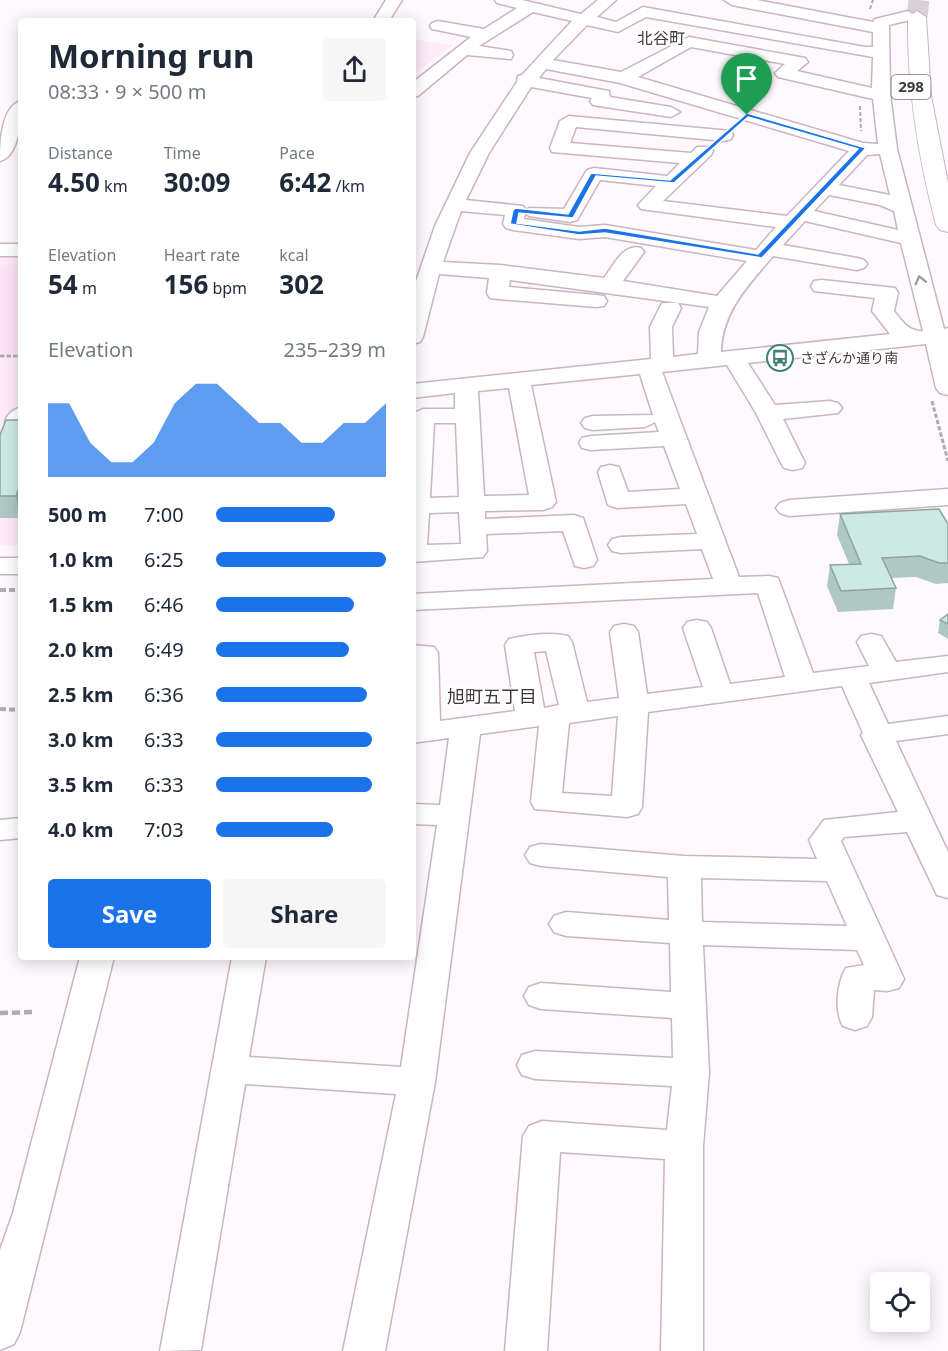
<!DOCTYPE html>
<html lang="en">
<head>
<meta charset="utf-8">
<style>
	:root { --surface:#fff; --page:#f6f6f7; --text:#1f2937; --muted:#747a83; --accent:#1a73e8 }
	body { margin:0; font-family:"Noto Sans","Noto Sans JP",sans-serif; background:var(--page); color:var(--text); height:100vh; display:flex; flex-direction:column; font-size:22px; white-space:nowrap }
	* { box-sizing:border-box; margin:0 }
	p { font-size:20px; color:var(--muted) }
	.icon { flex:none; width:33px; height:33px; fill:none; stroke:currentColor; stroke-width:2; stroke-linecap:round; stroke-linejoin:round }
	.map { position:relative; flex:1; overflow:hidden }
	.sheet { position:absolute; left:18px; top:18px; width:398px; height:942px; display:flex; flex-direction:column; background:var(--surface); border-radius:6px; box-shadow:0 3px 15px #0003 }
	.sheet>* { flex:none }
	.buttons { position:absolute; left:870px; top:1272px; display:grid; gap:12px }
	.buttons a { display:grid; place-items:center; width:60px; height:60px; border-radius:6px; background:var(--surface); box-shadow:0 3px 15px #0003; font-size:30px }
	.pin { position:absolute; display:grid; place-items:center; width:51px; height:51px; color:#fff; margin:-62px -26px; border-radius:50% 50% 50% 0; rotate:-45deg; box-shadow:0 0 6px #0007 }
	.pin .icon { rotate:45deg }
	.round { display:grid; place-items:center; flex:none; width:63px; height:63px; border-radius:6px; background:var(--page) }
	.overview { display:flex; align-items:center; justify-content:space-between; height:102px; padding:0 30px }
	h1 { font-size:33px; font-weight:700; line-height:45px }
	.figures { display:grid; grid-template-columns:repeat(3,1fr); gap:9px; height:102px; padding:6px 30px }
	.figures div { display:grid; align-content:center }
	.figures b { font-size:26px; font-weight:700 }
	.figures small { font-size:16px; font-weight:400 }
	.figures p { font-size:16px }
	.chart { height:168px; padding:12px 30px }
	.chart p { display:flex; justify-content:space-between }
	.chart svg { width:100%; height:108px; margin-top:6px; fill:var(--accent); opacity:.7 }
	.action { display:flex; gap:12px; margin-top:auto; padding:12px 30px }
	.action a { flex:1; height:69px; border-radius:6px; background:var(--accent); color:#fff; font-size:24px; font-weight:700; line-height:69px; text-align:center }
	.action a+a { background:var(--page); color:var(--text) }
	ul { padding:0 30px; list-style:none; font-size:20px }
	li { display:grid; grid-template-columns:96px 72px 1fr; align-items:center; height:45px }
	li i { height:15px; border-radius:8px; background:var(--accent) }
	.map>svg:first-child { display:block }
</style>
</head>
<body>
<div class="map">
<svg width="948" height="1351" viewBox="0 0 948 1351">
	<rect width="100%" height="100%" fill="#fef9fc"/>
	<path fill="#feebf8" d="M413,39L452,45L413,76Z
		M0,256H21V546L0,545Z"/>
	<path fill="#fce3f5" d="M21,264V353H0V265Z"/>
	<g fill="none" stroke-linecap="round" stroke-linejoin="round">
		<path stroke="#d8d2d6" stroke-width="21" stroke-dasharray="21 10" stroke-linecap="butt" d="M917,17L919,0"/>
		<defs>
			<path id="minor" d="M386,0H402L389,21H373Z
				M495,0H522L581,14L598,0H616L597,17L616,22L643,7L865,47H873V32L732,5L724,0H757L873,22L875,19L908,11L916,16L914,19L889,25L890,94L897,149L944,329L948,328V395L940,393L936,388L926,344L748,363L775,405L830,401L838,403L842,408L838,413L783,419L805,463L802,468L793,470L784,468L781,463L756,413L727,365L662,372L739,577L769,576L778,578L813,673L869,666L857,642L861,636L871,634L881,636L896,662L948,656V672L869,683L888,724L948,716V734L896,741L948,852V898L937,895L907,832L844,837L841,841L904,979L899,988L887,991L874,990L872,1017L867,1026L855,1030L843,1026C834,1011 837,983 846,968L864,965L857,950L703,945L709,1073L703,1146V1351H661L665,1159L560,1152L547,1351H505L523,1136L529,1126L542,1121L667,1130L672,1086L535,1079L522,1075L517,1065L522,1055L535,1051L673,1058L672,1018L541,1009L529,1005L524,996L529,987L541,983L671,992L670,943L566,936L554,932L549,924L554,916L566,912L669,920L668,877L541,866L530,863L525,855L530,847L541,844L684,856L817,859L809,840L824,820L898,812L861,735L863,733L842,686L648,712L642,807L638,814L627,817L535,809L531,802L539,726L480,734L435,1082L385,1351H343L396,1094L245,1084L201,1350L160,1351L232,957H266L249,1057L401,1067L437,825L412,824V804L440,805L449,738L412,743V645L434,647L438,653L440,721L515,711L505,645L509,639C527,635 550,632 568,636L572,642L587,702L619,698L610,632L614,626L624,624L634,626L638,632L647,694L703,687L683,628L687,622L697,620L707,622L711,628L730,684L785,677L758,593L412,610V594L713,579L702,549L621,553L612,551L608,545L612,539L621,537L697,534L686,504L617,508L608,505L598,472L601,467L610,465L619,467L628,492L680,489L664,446L591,450L582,448L579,443L582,438L591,436L659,432L655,422L645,427L593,430L585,428L581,423L585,418L593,416L653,415L640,374L531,385L556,502L552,507L543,510L485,511V519L574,515L583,518L597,560L593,566L584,568L575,566L563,531L486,534L487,551L483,557L412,562V414L423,409H455V393L412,398V384L651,359L650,327L662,303H678L681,308L672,327L673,357L698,354L699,332L709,307L510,280L509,287L596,295L604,296L607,301L604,306L596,307L498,299L490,298L487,293L489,278L439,274L423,337L420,342L412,344V293L435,226L470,153L517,82L518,76L522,75L572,21L533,12L479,46L511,51L513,55L511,59L467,55L418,96L412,97V83L471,37L432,29L430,26L432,23L438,21L484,29L517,8L497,3ZM646,17L873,57L872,88L797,71L808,62L805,58L689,37L621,72L553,60L587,25L618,32ZM691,47L785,64L775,73L778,77L873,99L878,144L863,143L638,77ZM546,69L620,83L849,151L787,216L663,201L711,155L713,151L711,147H697L691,153L570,143L576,127L724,141L731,139L733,135L731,131L569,116L560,121L550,148L552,152L680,163L667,176L594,168L587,170L564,209L529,208L526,212L529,216L570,222L577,220L600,180L656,186L638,205L641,209L776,227L756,250L605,225L579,227L524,219L526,210L523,206L466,200L489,153L531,87L592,98L590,101L593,105L599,106L671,117L680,112L671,107L610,97L609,91L603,90L539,78ZM880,154L890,195L839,185L867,155ZM829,195L880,205L894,211L898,230L814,211ZM461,211L505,215L503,224L506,228L513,230L579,239L605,237L747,261L717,296L623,281L644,252L641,248C623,243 614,265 604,278L500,265L443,262ZM805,221L901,243L923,331C909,332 901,320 894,311L898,293L895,288L822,280L814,281L811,286L814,291L875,298L872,311L890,334L721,352C722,311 748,286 773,256L857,270L864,268L867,264L864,260L857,258L783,245ZM509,388L529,495L484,496L478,391ZM434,423H456L459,497L430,498ZM459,512L461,544L427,545L429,513ZM546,651L559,705L544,708L534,652ZM618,716L612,796L562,793L569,723ZM701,878L827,881L847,926L702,922Z
				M21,101C21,117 20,156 0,161C0,144 1,106 21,101Z
				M0,244H21V256H0Z
				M21,407V439C0,433 0,414 21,407Z
				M948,489V505L789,516L780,513L776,508L780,503L789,500Z
				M0,558H21V574H0Z
				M21,818V838L0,840V820Z
				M80,957H114L20,1332L14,1344L0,1350V1250L13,1213Z"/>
			<path id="highway" d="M917,11L926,17L931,96L948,183V232L940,230L936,225C918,156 907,88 908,17Z"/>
		</defs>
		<use href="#minor" stroke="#cab4c4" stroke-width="3"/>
		<use href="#highway" stroke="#cab4c4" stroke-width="2"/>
		<path stroke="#b2acb0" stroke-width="2" stroke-dasharray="4 2" stroke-linecap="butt" d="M870,9L873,0
			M860,106L861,131"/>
		<path stroke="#b2acb0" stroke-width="3" stroke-dasharray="4.5 2" stroke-linecap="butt" d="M0,356H21
			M932,401L948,461"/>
		<path stroke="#b2acb0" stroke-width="4" stroke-dasharray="6 3" stroke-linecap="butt" d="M0,590H21
			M0,709L21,710"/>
		<path stroke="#b2acb0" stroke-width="4.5" stroke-dasharray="8 4" stroke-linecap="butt" d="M0,1013L33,1012"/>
		<use href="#minor" fill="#fff" fill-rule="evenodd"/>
		<use href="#highway" fill="#fff" fill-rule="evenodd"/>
	</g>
	<path fill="#afc9c2" d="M21,420V514L20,518H0V435Z
		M840,514L948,524V583L936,584L916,577L891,578L896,588L893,609L838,612L827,586L830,565L849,564L837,535Z
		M948,614V639L938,633L940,620Z"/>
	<path fill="#8fa49e" d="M21,482V514L20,518L16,496Z"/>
	<path fill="#cceae2" stroke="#8fa49e" stroke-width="1.5" d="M6,420H21V482L16,496H0V435Z
		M939,509L948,524V563H939L920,556L882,558L896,588L841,591L830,565L861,564L840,514Z
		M948,614V624L940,620Z"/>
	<defs><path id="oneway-chevron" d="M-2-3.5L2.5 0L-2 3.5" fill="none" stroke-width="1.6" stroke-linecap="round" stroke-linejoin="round" transform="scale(1.5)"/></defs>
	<use stroke="#a09b9e" href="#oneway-chevron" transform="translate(920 280) rotate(-104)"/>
	<path fill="#1a73e8" stroke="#fff" stroke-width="1.5" fill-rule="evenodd" d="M747,113L866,148L762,258L605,233L579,235L510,224L513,210L516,208L568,214L591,173L670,180ZM748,117L858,149L758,254L605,228L579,231L517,223L519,213L573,218L596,176L674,183Z"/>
	<defs>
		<symbol id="bus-ring" viewBox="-11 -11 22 22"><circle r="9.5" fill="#fff" stroke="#3f8273" stroke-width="1.5"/><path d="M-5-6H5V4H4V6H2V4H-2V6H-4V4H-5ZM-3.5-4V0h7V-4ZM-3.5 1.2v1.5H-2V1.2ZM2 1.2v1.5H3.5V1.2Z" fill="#3f8273"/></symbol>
	</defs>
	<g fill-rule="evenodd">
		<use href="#bus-ring" x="765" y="343" width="30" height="30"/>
	</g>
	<g text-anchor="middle" stroke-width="4.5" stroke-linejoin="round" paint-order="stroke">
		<g font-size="14" fill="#40373d" stroke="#fff" text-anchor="start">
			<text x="800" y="363">さざんか通り南</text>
		</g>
		<rect fill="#fff" stroke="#797377" stroke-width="1.5" x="891.5" y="75" width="39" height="24" rx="4.5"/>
		<g font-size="15" font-weight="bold" fill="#40373d">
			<text x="911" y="92">298</text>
		</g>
		<g font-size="16" fill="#40373d" stroke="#fff">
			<text x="661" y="44">北谷町</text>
		</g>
		<g font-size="18" fill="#40373d" stroke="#fff">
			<text x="492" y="703">旭町五丁目</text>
		</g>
	</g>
</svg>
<div class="buttons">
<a><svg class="icon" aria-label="locate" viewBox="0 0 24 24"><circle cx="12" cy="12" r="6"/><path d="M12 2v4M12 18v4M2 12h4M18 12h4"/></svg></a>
</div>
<div class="pin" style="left:747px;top:115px;background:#1e9e55"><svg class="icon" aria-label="arrive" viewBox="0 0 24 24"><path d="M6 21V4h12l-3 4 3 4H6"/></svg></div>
<section class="sheet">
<div class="overview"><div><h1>Morning run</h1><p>08:33 · 9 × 500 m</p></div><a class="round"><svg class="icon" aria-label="share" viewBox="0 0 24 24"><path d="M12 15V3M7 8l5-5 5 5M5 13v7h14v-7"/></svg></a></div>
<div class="figures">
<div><p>Distance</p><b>4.50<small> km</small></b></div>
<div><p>Time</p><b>30:09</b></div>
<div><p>Pace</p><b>6:42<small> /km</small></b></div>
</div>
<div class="figures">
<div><p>Elevation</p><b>54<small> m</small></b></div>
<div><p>Heart rate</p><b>156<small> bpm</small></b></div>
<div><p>kcal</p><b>302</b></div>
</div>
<div class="chart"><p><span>Elevation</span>235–239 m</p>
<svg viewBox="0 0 160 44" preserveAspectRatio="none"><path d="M0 44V14L10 14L20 30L30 38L40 38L50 30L60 14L70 6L80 6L90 14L100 22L110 22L120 30L130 30L140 22L150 22L160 14V44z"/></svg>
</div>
<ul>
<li><b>500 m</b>7:00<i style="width:70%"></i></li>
<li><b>1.0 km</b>6:25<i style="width:100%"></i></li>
<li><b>1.5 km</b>6:46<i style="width:81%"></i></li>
<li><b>2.0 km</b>6:49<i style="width:78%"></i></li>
<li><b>2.5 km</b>6:36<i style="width:89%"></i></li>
<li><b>3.0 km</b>6:33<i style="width:92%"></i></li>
<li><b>3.5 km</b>6:33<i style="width:92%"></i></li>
<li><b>4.0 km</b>7:03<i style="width:69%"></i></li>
</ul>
<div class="action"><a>Save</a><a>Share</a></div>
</section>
</div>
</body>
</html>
